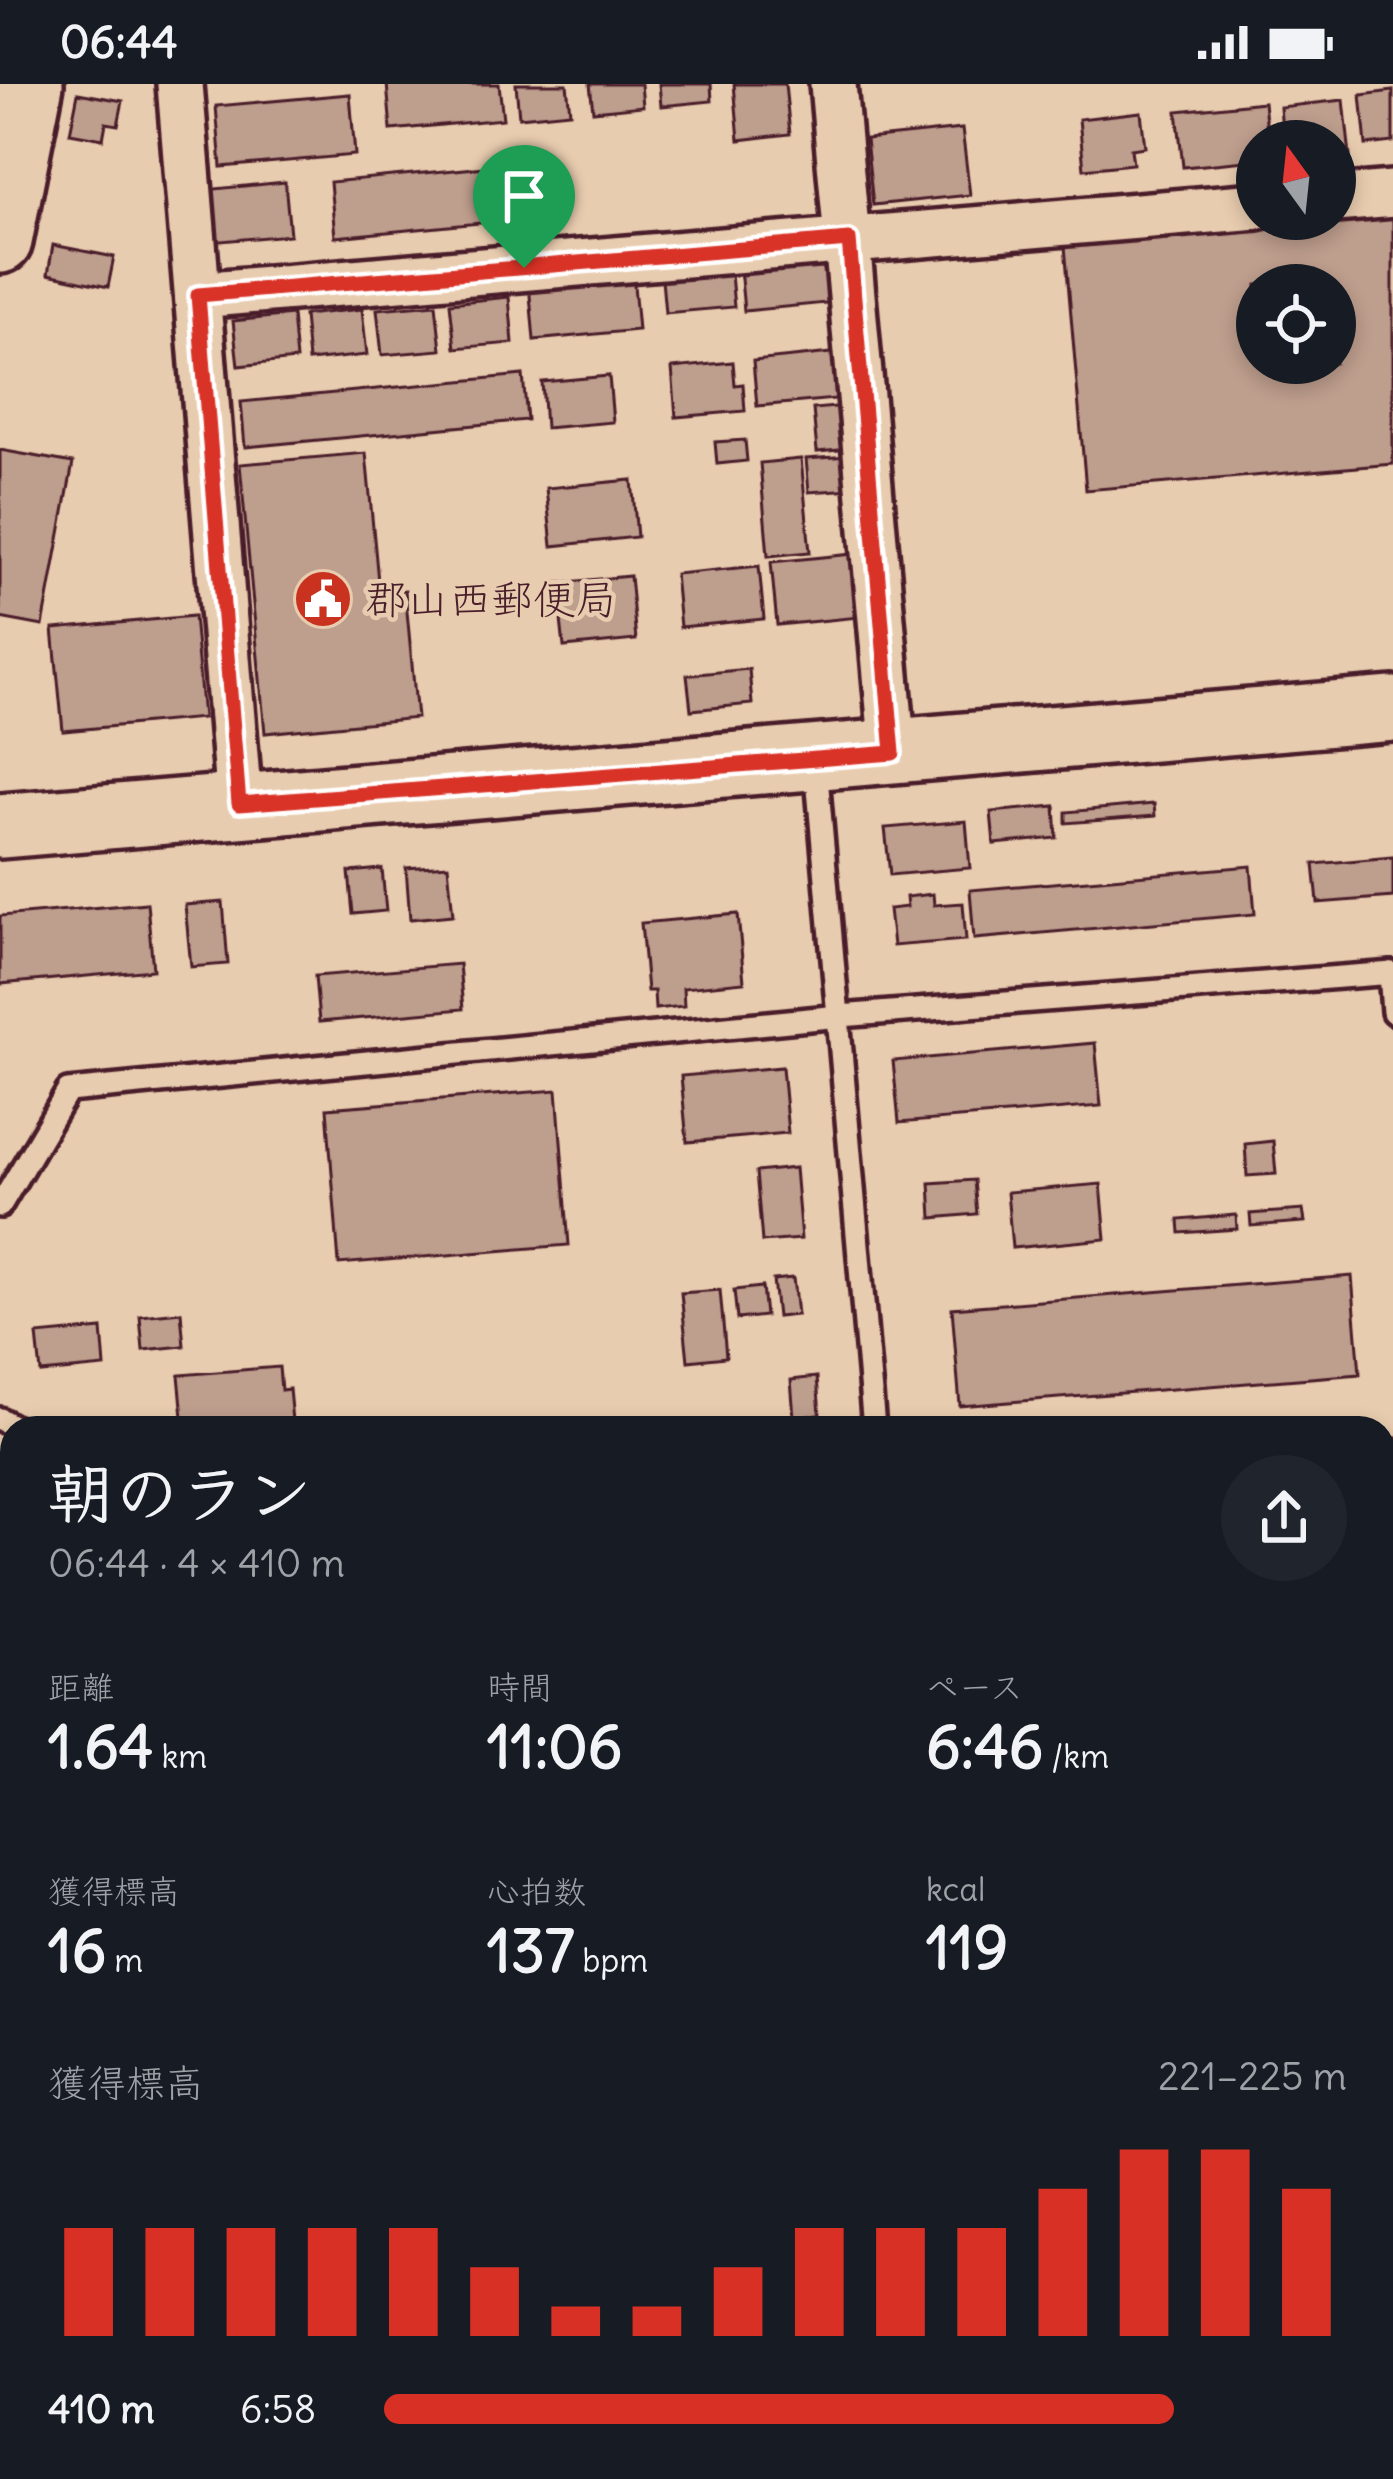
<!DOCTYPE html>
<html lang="ja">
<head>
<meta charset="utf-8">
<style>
	:root { --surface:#171b24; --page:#20242c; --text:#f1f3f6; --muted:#9ea1a6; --accent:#d93025 }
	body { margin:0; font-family:Delius,"Klee One",sans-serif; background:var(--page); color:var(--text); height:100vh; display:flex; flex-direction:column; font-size:45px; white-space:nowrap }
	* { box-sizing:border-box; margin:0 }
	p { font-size:39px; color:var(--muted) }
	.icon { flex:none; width:66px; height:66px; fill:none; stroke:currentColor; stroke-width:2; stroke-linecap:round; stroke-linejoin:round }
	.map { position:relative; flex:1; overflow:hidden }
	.sheet { position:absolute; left:0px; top:1332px; width:1395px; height:1065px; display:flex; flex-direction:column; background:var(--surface); border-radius:36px 36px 0 0; box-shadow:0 6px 18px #0003 }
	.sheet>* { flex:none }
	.needle { width:78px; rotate:345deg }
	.buttons { position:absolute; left:1236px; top:36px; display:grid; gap:24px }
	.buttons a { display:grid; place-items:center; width:120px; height:120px; border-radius:50%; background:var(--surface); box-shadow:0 6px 18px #0003; font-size:60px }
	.pin { position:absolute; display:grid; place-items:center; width:102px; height:102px; color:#fff; margin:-123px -51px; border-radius:50% 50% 50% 0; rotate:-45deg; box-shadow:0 0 12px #0007 }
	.pin .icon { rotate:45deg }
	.round { display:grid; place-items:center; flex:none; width:126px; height:126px; border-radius:63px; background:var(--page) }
	.overview { display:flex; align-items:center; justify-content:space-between; height:204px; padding:0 48px }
	h1 { font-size:66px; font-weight:800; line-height:90px }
	.stats { display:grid; grid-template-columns:repeat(3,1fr); gap:18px; height:204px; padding:12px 48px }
	.stats div { display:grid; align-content:center }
	.stats b { font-size:60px; font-weight:800 }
	.stats small { font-size:33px; font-weight:400 }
	.stats p { font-size:33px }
	.chart { height:336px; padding:24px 48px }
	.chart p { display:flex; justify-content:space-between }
	.chart svg { width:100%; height:216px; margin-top:12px; stroke:var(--accent); stroke-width:6 }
	ul { padding:0 48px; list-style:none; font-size:39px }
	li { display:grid; grid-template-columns:192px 144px 1fr; align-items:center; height:90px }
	li i { height:30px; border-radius:15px; background:var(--accent) }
	.status { display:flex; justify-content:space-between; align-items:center; height:84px; padding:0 60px; background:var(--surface); direction:ltr }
	.status svg { height:33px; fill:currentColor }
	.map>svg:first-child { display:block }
</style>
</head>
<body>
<div class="status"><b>06:44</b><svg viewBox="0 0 49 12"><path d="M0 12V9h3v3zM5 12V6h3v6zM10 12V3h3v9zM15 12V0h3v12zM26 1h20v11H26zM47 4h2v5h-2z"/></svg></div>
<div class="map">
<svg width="1393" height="2395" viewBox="0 0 1393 2395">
	<rect width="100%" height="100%" fill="#e8ccaf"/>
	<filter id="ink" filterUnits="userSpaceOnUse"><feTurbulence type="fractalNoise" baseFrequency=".00833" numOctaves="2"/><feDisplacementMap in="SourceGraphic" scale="24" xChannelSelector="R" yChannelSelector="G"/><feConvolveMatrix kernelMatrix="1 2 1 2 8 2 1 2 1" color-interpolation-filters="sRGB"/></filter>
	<g filter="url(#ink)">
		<path fill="#be9e8d" stroke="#4a1f2b" stroke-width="3" fill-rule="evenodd" d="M387,0H499L503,35L391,46Z
			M516,0H567L570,28L519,33Z
			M590,0H641L643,22L593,27Z
			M659,0H711L712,17L661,22Z
			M734,0H785L790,50L739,56Z
			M1393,7V58L1366,61L1361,11Z
			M78,9L123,17L118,41L106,39L103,55L70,49Z
			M350,10L355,71L221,83L216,22Z
			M1344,16L1350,72L1335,73V57H1283L1280,23Z
			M1264,18L1268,57H1257V76L1183,83L1177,27Z
			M1141,28L1145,63L1131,65L1133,80L1084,85L1079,35Z
			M962,45L970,111L873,121L866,55Z
			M486,83L491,138L335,153L330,98Z
			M285,98L290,151L210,158L205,106Z
			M1393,135V380L1086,406L1065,162ZM1257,201H1335V279H1257Z
			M53,161L114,173L108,203L48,190Z
			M831,163L837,218L744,227L739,173Z
			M730,179L734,223L665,229L661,185Z
			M633,190L638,246L534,256L529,200Z
			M509,213L513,259L455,264L450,219Z
			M436,220L441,266L382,271L377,225Z
			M362,225L367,271L308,277L304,231Z
			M292,231L296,276L238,282L233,237Z
			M842,268L847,314L757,322L753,277Z
			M733,278L735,301L743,300L745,327L676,333L672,284Z
			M523,291L527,336L245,363L241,318Z
			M609,292L613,338L545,344L542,298Z
			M847,322L851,365L817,368L813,325Z
			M745,356L747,377L717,380L715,358Z
			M0,366L73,379L43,542L0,534Z
			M366,369L379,508L405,506L417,634L265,649L240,380Z
			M849,372L853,405L809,408L806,375Z
			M801,375L810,468L768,472L760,379Z
			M632,396L637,453L552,462L546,404Z
			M854,470L860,533L777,541L771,478Z
			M759,482L764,535L680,543L675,490Z
			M630,492L636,556L564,563L557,499Z
			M194,532L203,634L63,647L53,545Z
			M749,585L752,620L691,626L687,591Z
			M1154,720L1155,732L1066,739V728Z
			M1055,722L1057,754L994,760L991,728Z
			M966,737L970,784L890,791L885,744Z
			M1393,773V813L1318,819L1314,780Z
			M448,781L453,831L410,835L406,784Z
			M1251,782L1255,830L974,855L970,806Z
			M382,785L386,827L353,830L349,788Z
			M933,810L934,821L963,819L966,856L893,862L889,825L907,823L906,813Z
			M223,818L228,880L191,883L185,821Z
			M147,819L153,886L0,900V832Z
			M738,830L744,898L683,904L684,922L655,925L654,907H647L641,839Z
			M459,880L463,925L319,938L315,892Z
			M1095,959L1101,1022L899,1039L893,977Z
			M782,983L788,1049L687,1058L681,992Z
			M557,1006L569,1161L339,1180L327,1024Z
			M1273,1057L1276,1090L1247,1092L1245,1060Z
			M795,1084L801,1155L762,1158L756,1088Z
			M974,1096L977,1130L932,1134L930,1099Z
			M1101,1100L1106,1155L1012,1164L1007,1108Z
			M1303,1126L1305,1138L1251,1142L1250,1130Z
			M1236,1131L1237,1145L1180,1149L1179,1136Z
			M1352,1192L1360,1290L960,1322L952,1224Z
			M793,1194L797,1231L777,1233L773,1196Z
			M762,1203L765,1232L737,1235L734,1206Z
			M720,1206L726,1273L688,1277L681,1209Z
			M181,1228L184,1262L143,1266L140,1232Z
			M102,1245L105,1283L41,1289L37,1251Z
			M279,1283L281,1306L289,1305L292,1337L284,1338L285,1344H184L179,1291Z
			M817,1293L820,1331L794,1333L791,1296Z
			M1383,1446L1393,1533V1549H1383Z
			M12,1573V1665L0,1667V1574Z"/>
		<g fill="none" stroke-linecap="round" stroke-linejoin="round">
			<defs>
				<path id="lane" d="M816,681L874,1344
					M1390,889L1393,928
					M0,1122L68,1007L840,932L1393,889
					M0,1335L16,1344
					M1383,1368L1393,1367
					M0,1483L12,1482
					M1383,1628H1393
					M0,1767L12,1774
					M0,1894L12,1871
					M1383,1977L1393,1976
					M0,2317L12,2324
					M122,2385L140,2395
					M834,2385L843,2395
					M70,2395L76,2385"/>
				<path id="street" d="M180,0L239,720
					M833,0L893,669
					M1335,115L1393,110
					M198,211L1257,122"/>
				<path id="secondary" d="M0,157L31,0
					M0,742L1393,625"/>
			</defs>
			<use href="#lane" stroke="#4a1f2b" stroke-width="30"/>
			<use href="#street" stroke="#4a1f2b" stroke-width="54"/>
			<use href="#secondary" stroke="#4a1f2b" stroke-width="72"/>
			<use href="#lane" stroke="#e8ccaf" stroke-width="21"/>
			<use href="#street" stroke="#e8ccaf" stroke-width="45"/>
			<use href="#secondary" stroke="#e8ccaf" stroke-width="63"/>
		</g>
	</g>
	<g fill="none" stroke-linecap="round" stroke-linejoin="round" filter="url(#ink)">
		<defs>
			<path id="route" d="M849,156L893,669L239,720L198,211Z"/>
		</defs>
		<use href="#route" stroke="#fff" stroke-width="24"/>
		<use href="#route" stroke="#d93025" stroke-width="15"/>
	</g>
	<defs>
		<symbol id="civic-disc" viewBox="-11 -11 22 22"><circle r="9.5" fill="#c8321e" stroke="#e8ccaf"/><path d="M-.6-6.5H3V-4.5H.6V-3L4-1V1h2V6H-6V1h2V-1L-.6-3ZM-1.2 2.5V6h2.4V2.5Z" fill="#fff"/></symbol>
	</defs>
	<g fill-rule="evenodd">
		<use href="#civic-disc" x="290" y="482" width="66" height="66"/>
	</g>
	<g text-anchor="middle" stroke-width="9" stroke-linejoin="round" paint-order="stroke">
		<g font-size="42" fill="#4a1f2b" stroke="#e8ccaf" text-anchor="start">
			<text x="365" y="530">郡山西郵便局</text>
		</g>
	</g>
</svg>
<div class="buttons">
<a><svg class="needle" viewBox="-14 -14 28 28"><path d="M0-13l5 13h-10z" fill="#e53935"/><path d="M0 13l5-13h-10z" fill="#9ea1a6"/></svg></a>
<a><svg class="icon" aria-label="locate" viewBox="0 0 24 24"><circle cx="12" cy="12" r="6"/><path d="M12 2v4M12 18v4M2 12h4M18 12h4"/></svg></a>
</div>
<div class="pin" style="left:524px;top:184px;background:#1e9e55"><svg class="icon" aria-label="arrive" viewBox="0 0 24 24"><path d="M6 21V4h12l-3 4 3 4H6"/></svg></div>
<section class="sheet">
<div class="overview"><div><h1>朝のラン</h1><p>06:44 · 4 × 410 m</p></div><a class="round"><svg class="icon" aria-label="share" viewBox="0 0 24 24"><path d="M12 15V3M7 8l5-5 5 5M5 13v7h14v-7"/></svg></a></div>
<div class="stats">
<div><p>距離</p><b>1.64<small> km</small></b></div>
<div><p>時間</p><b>11:06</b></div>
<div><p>ペース</p><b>6:46<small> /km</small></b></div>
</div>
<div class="stats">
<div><p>獲得標高</p><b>16<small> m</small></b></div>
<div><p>心拍数</p><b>137<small> bpm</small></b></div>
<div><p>kcal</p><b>119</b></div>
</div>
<div class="chart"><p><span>獲得標高</span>221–225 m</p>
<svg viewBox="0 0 160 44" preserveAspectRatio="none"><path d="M5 44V22M15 44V22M25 44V22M35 44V22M45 44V22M55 44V30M65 44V38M75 44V38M85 44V30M95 44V22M105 44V22M115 44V22M125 44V14M135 44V6M145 44V6M155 44V14"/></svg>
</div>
<ul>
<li><b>410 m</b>6:58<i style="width:82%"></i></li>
</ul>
</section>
</div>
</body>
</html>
